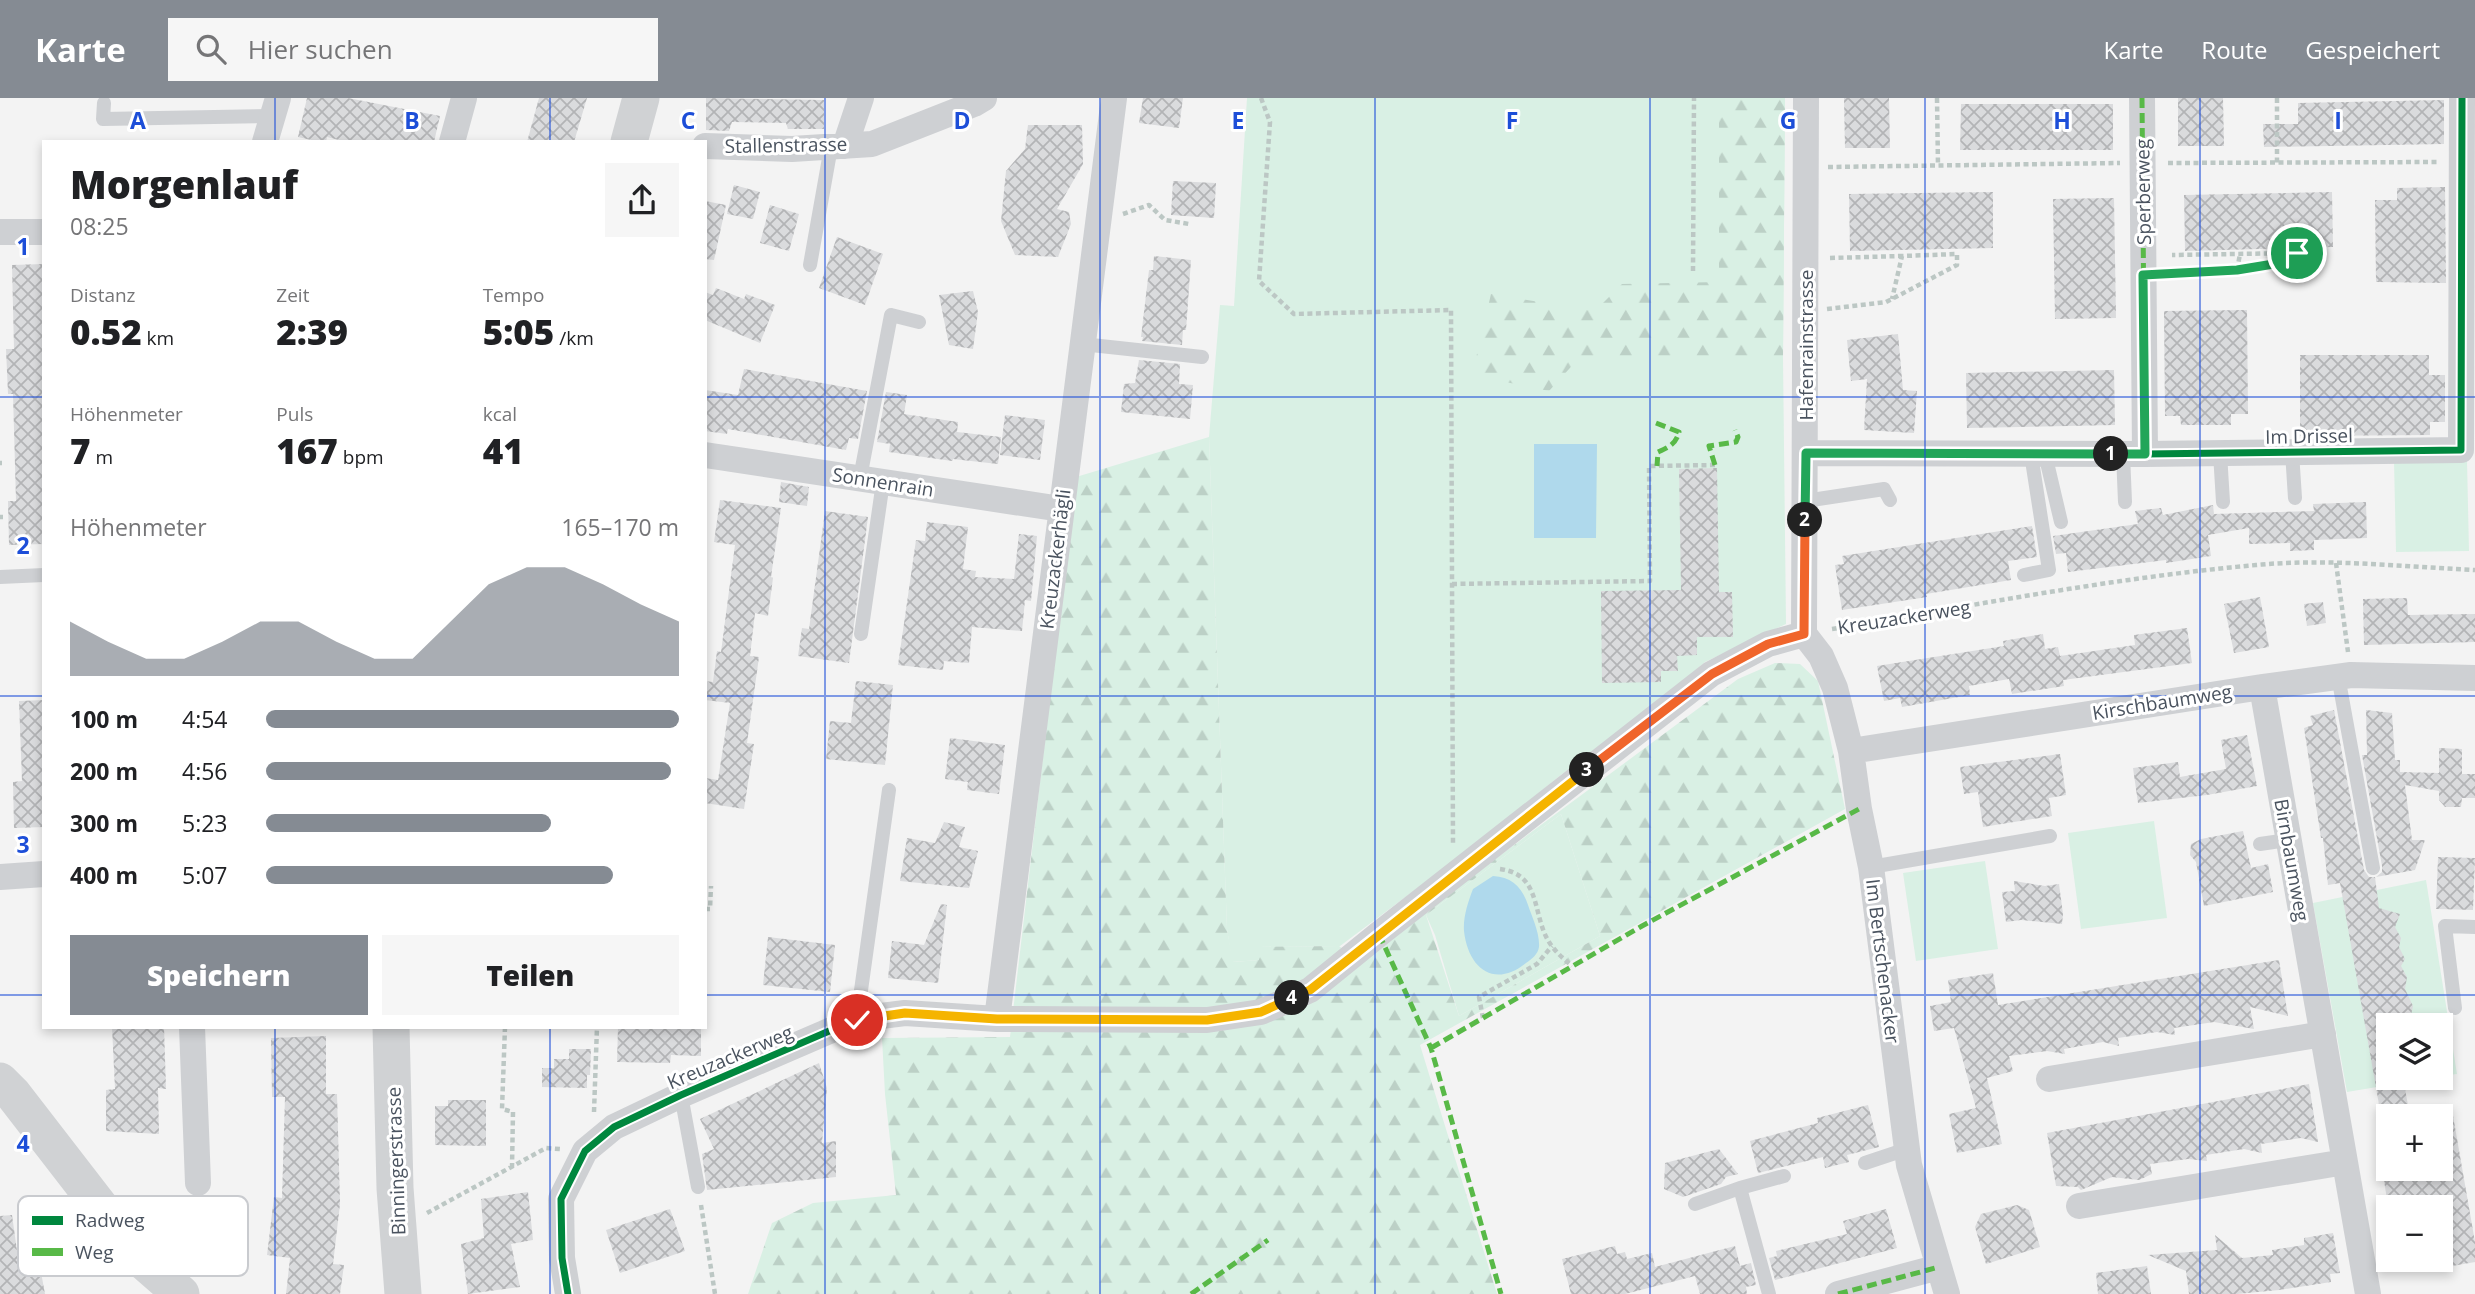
<!DOCTYPE html>
<html lang="de">
<head>
<meta charset="utf-8">
<style>
	:root { --surface:#fff; --page:#f6f6f6; --text:#202124; --muted:#757577; --accent:#858b93 }
	body { margin:0; font-family:"Open Sans",sans-serif; background:var(--page); color:var(--text); height:100vh; display:flex; flex-direction:column; font-size:26px; white-space:nowrap }
	* { box-sizing:border-box; margin:0 }
	p { font-size:23px; color:var(--muted) }
	.icon { flex:none; width:38px; height:38px; fill:none; stroke:currentColor; stroke-width:2; stroke-linecap:round; stroke-linejoin:round }
	.map { position:relative; flex:1; overflow:hidden }
	.details { position:absolute; left:42px; top:42px; width:665px; height:889px; display:flex; flex-direction:column; background:var(--surface); border-radius:0px; box-shadow:0 4px 10px #0003 }
	.details>* { flex:none }
	.buttons { position:absolute; left:2376px; top:915px; display:grid; gap:14px }
	.buttons a { display:grid; place-items:center; width:77px; height:77px; border-radius:0px; background:var(--surface); box-shadow:0 4px 10px #0003; font-size:35px }
	.pin { position:absolute; display:grid; place-items:center; width:60px; height:60px; color:#fff; margin:-30px; border:4px solid #fff; border-radius:50%; box-shadow:0 2px 7px #0007 }
	.km { position:absolute; width:35px; height:35px; margin:-18px; border-radius:50%; background:#222; color:#fff; font-size:19px; line-height:35px; text-align:center }
	.round { display:grid; place-items:center; flex:none; width:74px; height:74px; border-radius:0px; background:var(--page) }
	.overview { display:flex; align-items:center; justify-content:space-between; height:119px; padding:0 28px }
	h1 { font-size:38px; font-weight:800; line-height:52px }
	.metrics { display:grid; grid-template-columns:repeat(3,1fr); gap:10px; height:119px; padding:7px 28px }
	.metrics div { display:grid; align-content:center }
	.metrics b { font-size:35px; font-weight:800 }
	.metrics small { font-size:19px; font-weight:400 }
	.metrics p { font-size:19px }
	.chart { height:196px; padding:14px 28px }
	.chart p { display:flex; justify-content:space-between }
	.chart svg { width:100%; height:126px; margin-top:7px; fill:var(--accent); opacity:.7 }
	.button { display:flex; gap:14px; margin-top:auto; padding:14px 28px }
	.button a { flex:1; height:80px; border-radius:0px; background:var(--accent); color:#fff; font-size:28px; font-weight:800; line-height:80px; text-align:center }
	.button a+a { background:var(--page); color:var(--text) }
	ul { padding:0 28px; list-style:none; font-size:23px }
	li { display:grid; grid-template-columns:112px 84px 1fr; align-items:center; height:52px }
	li i { height:18px; border-radius:9px; background:var(--accent) }
	header { display:flex; align-items:center; gap:42px; box-sizing:border-box; height:98px; padding:0 35px; background:var(--accent); color:#fff }
	header strong { font-size:33px }
	nav { display:flex; gap:38px; margin-inline-start:auto; font-size:24px }
	.search { width:490px; height:63px; background:var(--page); display:flex; align-items:center; gap:18px; box-sizing:border-box; padding:0 24px; border-radius:0px; color:var(--muted); font-size:26px }
	.map>svg:first-child { display:block }
</style>
</head>
<body>
<header>
<strong>Karte</strong>
<div class="search"><svg class="icon" aria-label="search" viewBox="0 0 24 24"><circle cx="10" cy="10" r="6"/><path d="M15 15l6 6"/></svg>Hier suchen</div>
<nav><a>Karte</a><a>Route</a><a>Gespeichert</a></nav>
</header>
<div class="map">
<svg width="2475" height="1196" viewBox="0 0 2475 1196">
	<defs>
		<pattern id="forest-firs" width="22" height="20" patternUnits="userSpaceOnUse" patternTransform="scale(1.75)"><rect width="22" height="20" fill="#d9f0e4"/><path d="M5 1l3.5 6h-7zM16 11l3.5 6h-7z" fill="#bcd0c6"/></pattern>
		<pattern id="building-cross-hatch" width="8" height="8" patternUnits="userSpaceOnUse" patternTransform="scale(1.75)"><rect width="8" height="8" fill="#dadbdd"/><path d="M0 0l8 8M0 8l8-8" fill="none" stroke="#b3b4b6"/></pattern>
	</defs>
	<rect width="100%" height="100%" fill="#f3f3f3"/>
	<path fill="#d9f0e4" d="M1247,0H1785L1783,259L1786,526L1705,564L1630,628L1562,676L1471,750L1340,848L1260,849V862L1232,864L1227,831L1209,339L1220,207L1234,208Z
		M2467,362L2469,453L2396,454L2394,363Z
		M1561,716L1600,838L1459,918L1435,837L1426,817Z
		M2154,723L2167,820L2081,831L2068,735Z
		M1985,763L1998,851L1916,863L1903,775Z
		M2426,782L2457,976L2441,978V928H2389V980H2431L2347,994L2313,805Z"/>
	<path fill="url(#forest-firs)" fill-rule="evenodd" d="M1719,0H1785L1783,259L1579,260L1549,293L1472,277L1491,196L1595,213L1622,186L1719,184Z
		M1209,339L1227,831L1233,864L1259,862V849L1339,848L1362,865L1425,813L1738,581L1775,565L1800,566L1818,583L1845,711L1420,947L1497,1196H748L772,1125L813,1105L896,1097L885,996L882,940L1010,939L1076,379ZM1561,716L1600,838L1459,918L1426,817Z"/>
	<path fill="#afd9ec" d="M1534,346H1597L1596,440H1534Z
		M1493,778C1512,779 1522,789 1528,807C1532,819 1540,835 1539,849C1538,856 1532,861 1526,865C1494,891 1468,870 1464,833C1463,819 1468,804 1473,791Z"/>
	<path fill="url(#building-cross-hatch)" d="M307,0H348L440,18L434,44H347L327,39L326,44H320L298,39Z
		M539,0H587L574,44H527Z
		M706,0L824,2V31H788L786,25L732,24L729,33L706,32Z
		M1143,0H1183L1179,30L1139,25Z
		M1844,0H1889L1890,50H1845Z
		M2178,0H2223L2224,48H2178Z
		M2444,2V46L2264,49L2263,26H2298V5Z
		M1961,6H2113V52H1960Z
		M1028,27H1082L1083,66L1057,111L1069,114L1071,126L1058,159L1015,157L1001,123L1006,73L1025,51Z
		M1173,83L1216,85L1214,120L1171,117Z
		M734,87L760,94L753,121L727,116Z
		M2445,89L2446,185L2376,184L2375,102H2397V90Z
		M1993,94V150L1850,153L1849,96Z
		M2332,94L2333,149L2185,153L2184,97Z
		M2114,100L2116,220L2055,221L2053,101Z
		M705,103L726,107L714,162L705,161Z
		M770,107L799,116L789,153L760,145Z
		M837,139L883,156L865,207L819,190Z
		M1154,158L1191,162L1186,232H1183L1182,247L1142,243L1143,239H1141L1149,172H1153Z
		M44,166V446L9,447L8,403H16L13,296H8L6,251H14L12,167Z
		M716,190L744,201L746,196L775,207L760,245L705,222V194L713,197Z
		M973,193L978,214L973,251L949,247L939,197Z
		M2247,212L2248,316H2231V327H2181L2180,318H2165L2164,213Z
		M1898,236L1903,292L1917,293L1914,335L1864,332L1867,281L1851,283L1847,242Z
		M2300,257H2429V277H2445V324H2430V337L2300,338Z
		M1139,262L1180,266L1179,286L1193,287L1190,321L1121,314L1124,286L1135,285Z
		M744,271L867,293L858,341L849,340L846,352L728,331L727,336L705,333V292L738,297Z
		M2114,272L2115,327L1967,330L1966,275Z
		M886,294L907,297L904,316L958,324L957,334L1001,339L998,366L953,361L952,363L889,354L890,346L877,344Z
		M1005,317L1045,322L1040,362L1000,357Z
		M1717,370L1719,494H1732L1733,539H1697V557L1677,558L1678,573H1661V584L1602,585L1601,493L1681,492L1679,371Z
		M781,384L809,389L807,408L779,404Z
		M720,402L781,410L771,479L773,480L768,518L755,515L750,558L759,559L747,645L754,646L744,711L705,705V680L718,682L730,605L705,602V583L713,584L717,553L721,554L735,447L714,444Z
		M2366,404L2367,440L2314,442V452L2290,453V445L2249,446V430L2208,437L2211,458L2166,465V462L2068,474L2066,455L2056,456L2053,438L2138,426L2135,413L2161,410L2163,417L2213,407L2214,416L2314,413L2313,406Z
		M825,413L868,419L849,565L798,558L802,530L809,531Z
		M927,424L968,429L963,471L976,473L975,479L1014,481L1019,436L1037,438L1031,503L1025,502L1022,533L972,529L969,565L944,563L943,572L898,567L916,442L925,443Z
		M2032,428L2037,459L2008,463L2011,482L1926,496L1927,499L1842,512L1835,467L1844,466L1842,458Z
		M2260,499L2269,549L2234,555L2224,506Z
		M2407,500L2408,517L2475,516V544L2364,547L2363,501Z
		M2323,504L2326,525L2307,528L2304,506Z
		M2187,530L2192,565L2063,582L2064,588L2012,596L2009,581L1969,588L1970,597L1902,609L1900,600L1884,603L1877,568L2004,548L2003,543L2043,536L2045,551L2058,549L2060,558L2135,547L2134,537Z
		M856,583L893,587L885,667L826,661L830,623L851,625Z
		M44,602V729L14,730L13,684L22,683L19,603Z
		M2334,612L2364,772L2369,779H2375L2379,810L2400,816L2395,829L2401,840L2399,849L2405,861L2401,868L2407,879L2405,891L2413,908L2411,917L2416,928H2389V980H2403L2410,1018H2381L2340,785L2328,787L2323,740H2321L2304,630L2313,627L2310,618Z
		M2366,612L2392,615L2395,662H2400V674L2439,675V650L2462,651V676H2475V700H2462L2461,709H2445L2439,702V693L2405,687L2412,742H2425L2415,772L2376,779L2382,774V768L2362,657H2367Z
		M2247,637L2257,688L2207,697L2138,705L2133,670L2178,664L2180,679L2226,671L2221,642Z
		M950,640L1005,647L999,696L967,692L968,684L945,681Z
		M2060,656L2066,697L2049,700L2052,718L1983,729L1978,694L1964,696L1960,669Z
		M944,724L965,729L959,749L978,753L969,790L900,783L907,740L935,745Z
		M2243,733L2251,770L2268,766L2273,794L2204,808L2196,764L2190,757L2191,746L2201,741Z
		M2438,759L2475,760L2473,812L2436,811Z
		M2014,783L2045,788L2059,786L2063,816L2062,826L2021,822L2006,824L2002,794L2015,793Z
		M941,806L947,807L938,885L888,880L892,843L924,847Z
		M768,839L835,847L830,894L763,887Z
		M2279,862L2288,918L2250,909L2254,931L2214,924L2174,930L2175,937L2157,934L2118,940L2119,948L2103,944L2064,951L2065,956L2047,953L2009,958L2013,973L1987,980L2002,1046L1957,1055L1949,1016L1976,1010L1954,930L1934,933L1930,908L1951,904L1948,882L1993,875L1998,907Z
		M112,929H164L166,991L158,990L159,1036L106,1033V992L115,991Z
		M618,929H701V958L671,957L670,965L617,964Z
		M326,938V996H337L340,1106L333,1166L344,1167L340,1196H286L290,1160L267,1157L274,1099L282,1100L285,999H272L271,940Z
		M569,951H591L590,977H587V990L542,989V970H554V961H569Z
		M819,965L827,990L822,1045L836,1043V1079L707,1092L702,1056L714,1051L700,1021Z
		M2309,986L2318,1044L2301,1040L2261,1046L2262,1055L2244,1051L2206,1057L2207,1063L2188,1061L2150,1066L2152,1076L2139,1082L2112,1079L2081,1092L2078,1089L2056,1088L2047,1035Z
		M448,1002H486V1048L435,1047V1008H448Z
		M1868,1007L1879,1049L1847,1057L1849,1064L1825,1070L1823,1059L1758,1075L1750,1043L1818,1025L1817,1020Z
		M2452,1012L2475,1144V1164L2441,1170V1106L2428,1108L2427,1102L2388,1108L2383,1076L2418,1071H2441V1013Z
		M1719,1051L1738,1076L1726,1079L1721,1086L1683,1099L1664,1091L1665,1065Z
		M528,1094L533,1142L511,1146L520,1189L468,1196L461,1146L484,1140L481,1101Z
		M2017,1107L2029,1112L2040,1149L1986,1166L1975,1129L1981,1116Z
		M670,1111L685,1153L620,1175L606,1132Z
		M1886,1111L1897,1150L1775,1182L1769,1160L1777,1158L1776,1153L1847,1136L1843,1123Z
		M12,1117L19,1167L39,1163L45,1196H0V1118Z
		M2333,1135L2340,1175L2330,1176L2331,1184L2279,1192L2237,1196H2189L2186,1173L2148,1157L2217,1152L2215,1137L2242,1160L2273,1157L2272,1152L2304,1147V1140Z
		M1615,1148L1617,1156L1625,1154L1627,1161L1652,1155L1655,1169L1735,1148L1740,1168L1751,1165L1756,1187L1746,1189L1747,1196H1700L1695,1178L1625,1196H1571L1562,1161Z
		M2147,1168L2151,1196H2098L2096,1175Z"/>
	<g fill="none" stroke-linecap="round" stroke-linejoin="round">
		<path stroke="#bcc7c4" stroke-width="4.5" stroke-dasharray="5 3.5" stroke-linecap="butt" d="M1261,0L1270,24L1259,183L1294,216L1451,212L1453,748
			M1937,0L1938,68
			M2277,0V65
			M2168,65L2439,64
			M1828,69L2120,65
			M1123,116L1149,107L1165,122L1189,126
			M1830,160L1902,158
			M2237,172L2240,156
			M1693,173L1694,0
			M2169,176L2237,172L2292,163L2297,155L2172,157
			M1827,211L1886,204L1892,201L1957,167V156L1902,158L1892,201
			M0,365H2
			M0,419H3
			M2336,465L2348,554
			M1452,486L1650,483L1649,368L1715,367
			M1832,531C1977,507 2122,478 2268,466C2337,461 2407,469 2475,472
			M1500,771C1537,776 1533,806 1544,834C1550,849 1560,858 1572,868
			M705,811H710L711,788
			M1483,920L1479,899L1537,866L1552,848
			M505,929L502,1011L513,1014L512,1069
			M594,1014L597,929
			M701,1107L715,1196
			M427,1115L546,1050L560,1051
			M2377,1120L2389,1118
			M148,1124L180,1099"/>
		<path stroke="#ced0d3" stroke-width="14" d="M104,5L103,21L273,18
			M810,167L831,49
			M1082,246L1202,259
			M2292,354L2295,400
			M2220,355L2223,404
			M2045,356L2061,424
			M2123,356L2125,404
			M860,380L891,217L919,224
			M1805,403L1884,391L1890,402
			M2024,477L2049,472L2031,356
			M0,479L44,477
			M861,536L883,384
			M2338,578L2373,770
			M2260,746L2288,742
			M1871,769L2050,738
			M2455,910L2445,828L2475,829
			M857,921L889,692
			M681,997L698,1089
			M1865,1065L1907,1051
			M1695,1106L1740,1090
			M1769,1196L1740,1090L1784,1078"/>
		<path stroke="#ced0d3" stroke-width="26" d="M2142,0L2145,356
			M265,44L278,0
			M452,44L464,0
			M705,48L792,51L872,46L974,6L984,0
			M845,48L861,0
			M0,134H44
			M1806,355L2145,356L2461,352L2462,0
			M705,357L1061,411
			M1804,536L1821,558L1835,590L1851,653L1859,711L1871,769L1909,1067L1947,1196
			M1804,536L1806,0
			M2262,589L2368,1196
			M1851,653L2262,589L2351,577L2475,580
			M0,779L44,776
			M997,921L1114,0
			M192,929L198,1085
			M2049,981L2323,936
			M2079,1108L2345,1064
			M568,1196L562,1160L561,1101L585,1053L614,1029L681,997L857,921L905,915L997,921L1207,922L1261,914L1310,892L1379,836L1711,576L1768,546L1804,536
			M1838,1196L1939,1169"/>
		<path stroke="#d0d2d4" stroke-width="37" d="M629,44L641,0
			M391,929L395,1090L403,1196
			M0,983L13,996L125,1141L141,1161L181,1196"/>
		<path stroke="#58b947" stroke-width="5" stroke-dasharray="10 5" stroke-linecap="butt" d="M2142,0L2145,356
			M1656,325L1679,334C1676,346 1669,349 1658,354L1657,368
			M1715,367L1709,348L1736,344L1738,339L1735,332
			M1379,836L1431,950L1501,1196
			M1431,950L1642,828L1859,711
			M1191,1196L1268,1142
			M1838,1196L1939,1169"/>
		<defs>
			<path id="cycleway" d="M1806,355L2145,356L2461,352L2462,0
				M568,1196L562,1160L561,1101L585,1053L614,1029L681,997L857,921L905,915L997,921L1207,922L1261,914L1310,892L1379,836L1711,576L1768,546L1804,536"/>
		</defs>
		<use href="#cycleway" stroke="#fff" stroke-width="11"/>
		<use href="#cycleway" stroke="#00873e" stroke-width="7"/>
	</g>
	<g fill="none" stroke-linecap="round" stroke-linejoin="round">
		<defs>
			<path id="split-1" d="M2111,356H2145L2143,177L2237,172L2292,163L2297,155"/>
			<path id="split-2" d="M1805,422L1806,355L2111,356"/>
			<path id="split-3" d="M1587,672L1712,576L1768,546L1804,536L1805,422"/>
			<path id="split-4" d="M1292,900L1310,892L1587,672"/>
			<path id="split-5" d="M857,922L905,915L997,921L1207,922L1261,914L1292,900"/>
		</defs>
		<use href="#split-1" stroke="#fff" stroke-width="14"/>
		<use href="#split-2" stroke="#fff" stroke-width="14"/>
		<use href="#split-3" stroke="#fff" stroke-width="14"/>
		<use href="#split-4" stroke="#fff" stroke-width="14"/>
		<use href="#split-5" stroke="#fff" stroke-width="14"/>
		<use href="#split-1" stroke="#22a559" stroke-width="9"/>
		<use href="#split-2" stroke="#22a559" stroke-width="9"/>
		<use href="#split-3" stroke="#f0652b" stroke-width="9"/>
		<use href="#split-4" stroke="#f5b400" stroke-width="9"/>
		<use href="#split-5" stroke="#f5b400" stroke-width="9"/>
	</g>
	<path fill="none" stroke="#1d4ed8" stroke-width="2" stroke-opacity="0.55" d="M275,0V44M550,0V44M825,0V1196M1100,0V1196M1375,0V1196M1650,0V1196M1925,0V1196M2200,0V1196M0,299H44M705,299H2475M0,598H44M705,598H2475M0,897H44M705,897H2475M275,929V1196M550,929V1196"/>
	<g text-anchor="middle" stroke-width="6" stroke-linejoin="round" paint-order="stroke">
		<g font-size="19" fill="#4a535f" stroke="#fff">
			<text transform="translate(786 47) rotate(-1)" y="7">Stallenstrasse</text>
			<text transform="translate(2143 94) rotate(-91)" y="7">Sperberweg</text>
			<text transform="translate(1806 247) rotate(-90)" y="7">Hafenrainstrasse</text>
			<text transform="translate(2309 338) rotate(-1)" y="7">Im Drissel</text>
			<text transform="translate(883 384) rotate(9)" y="7">Sonnenrain</text>
			<text transform="translate(1055 461) rotate(-83)" y="7">Kreuzackerhägli</text>
			<text transform="translate(1904 519) rotate(-9)" y="7">Kreuzackerweg</text>
			<text transform="translate(2162 604) rotate(-9)" y="7">Kirschbaumweg</text>
			<text transform="translate(2292 762) rotate(80)" y="7">Birnbaumweg</text>
			<text transform="translate(1883 863) rotate(83)" y="7">Im Bertschenacker</text>
			<text transform="translate(730 959) rotate(-23)" y="7">Kreuzackerweg</text>
			<text transform="translate(396 1063) rotate(-92)" y="7">Binningerstrasse</text>
		</g>
	</g>
	<rect x="18" y="1098" width="230" height="80" rx="10" fill="#fff" stroke="#c9cbcf" stroke-width="2"/>
	<rect x="32" y="1118" width="31" height="9" fill="#00873e"/>
	<rect x="32" y="1150" width="31" height="8" fill="#58b947"/>
	<g font-size="19" fill="#4a535f">
		<text x="75" y="1129">Radweg</text>
		<text x="75" y="1161">Weg</text>
	</g>
	<g font-size="23" text-anchor="middle" font-weight="bold" fill="#1d4ed8" stroke="#fff" stroke-width="6" stroke-linejoin="round" paint-order="stroke">
		<text x="138" y="31">A</text>
		<text x="412" y="31">B</text>
		<text x="688" y="31">C</text>
		<text x="962" y="31">D</text>
		<text x="1238" y="31">E</text>
		<text x="1512" y="31">F</text>
		<text x="1788" y="31">G</text>
		<text x="2062" y="31">H</text>
		<text x="2338" y="31">I</text>
		<text x="23" y="157">1</text>
		<text x="23" y="456">2</text>
		<text x="23" y="755">3</text>
		<text x="23" y="1054">4</text>
	</g>
</svg>
<div class="buttons">
<a><svg class="icon" aria-label="layers" viewBox="0 0 24 24"><path d="M12 4l9 5-9 5-9-5zM3 14l9 5 9-5"/></svg></a>
<a>+</a>
<a>−</a>
</div>
<div class="pin" style="left:2297px;top:155px;background:#1e9e55"><svg class="icon" aria-label="arrive" viewBox="0 0 24 24"><path d="M6 21V4h12l-3 4 3 4H6"/></svg></div>
<div class="pin" style="left:857px;top:922px;background:#d93025"><svg class="icon" aria-label="check" viewBox="0 0 24 24"><path d="M5 12l5 5 9-10"/></svg></div>
<b class="km" style="left:2111px;top:356px">1</b>
<b class="km" style="left:1805px;top:422px">2</b>
<b class="km" style="left:1587px;top:672px">3</b>
<b class="km" style="left:1292px;top:900px">4</b>
<section class="details">
<div class="overview"><div><h1>Morgenlauf</h1><p>08:25</p></div><a class="round"><svg class="icon" aria-label="share" viewBox="0 0 24 24"><path d="M12 15V3M7 8l5-5 5 5M5 13v7h14v-7"/></svg></a></div>
<div class="metrics">
<div><p>Distanz</p><b>0.52<small> km</small></b></div>
<div><p>Zeit</p><b>2:39</b></div>
<div><p>Tempo</p><b>5:05<small> /km</small></b></div>
</div>
<div class="metrics">
<div><p>Höhenmeter</p><b>7<small> m</small></b></div>
<div><p>Puls</p><b>167<small> bpm</small></b></div>
<div><p>kcal</p><b>41</b></div>
</div>
<div class="chart"><p><span>Höhenmeter</span>165–170 m</p>
<svg viewBox="0 0 160 44" preserveAspectRatio="none"><path d="M0 44V25L10 32L20 38L30 38L40 32L50 25L60 25L70 32L80 38L90 38L100 25L110 12L120 6L130 6L140 12L150 19L160 25V44z"/></svg>
</div>
<ul>
<li><b>100 m</b>4:54<i style="width:100%"></i></li>
<li><b>200 m</b>4:56<i style="width:98%"></i></li>
<li><b>300 m</b>5:23<i style="width:69%"></i></li>
<li><b>400 m</b>5:07<i style="width:84%"></i></li>
</ul>
<div class="button"><a>Speichern</a><a>Teilen</a></div>
</section>
</div>
</body>
</html>
